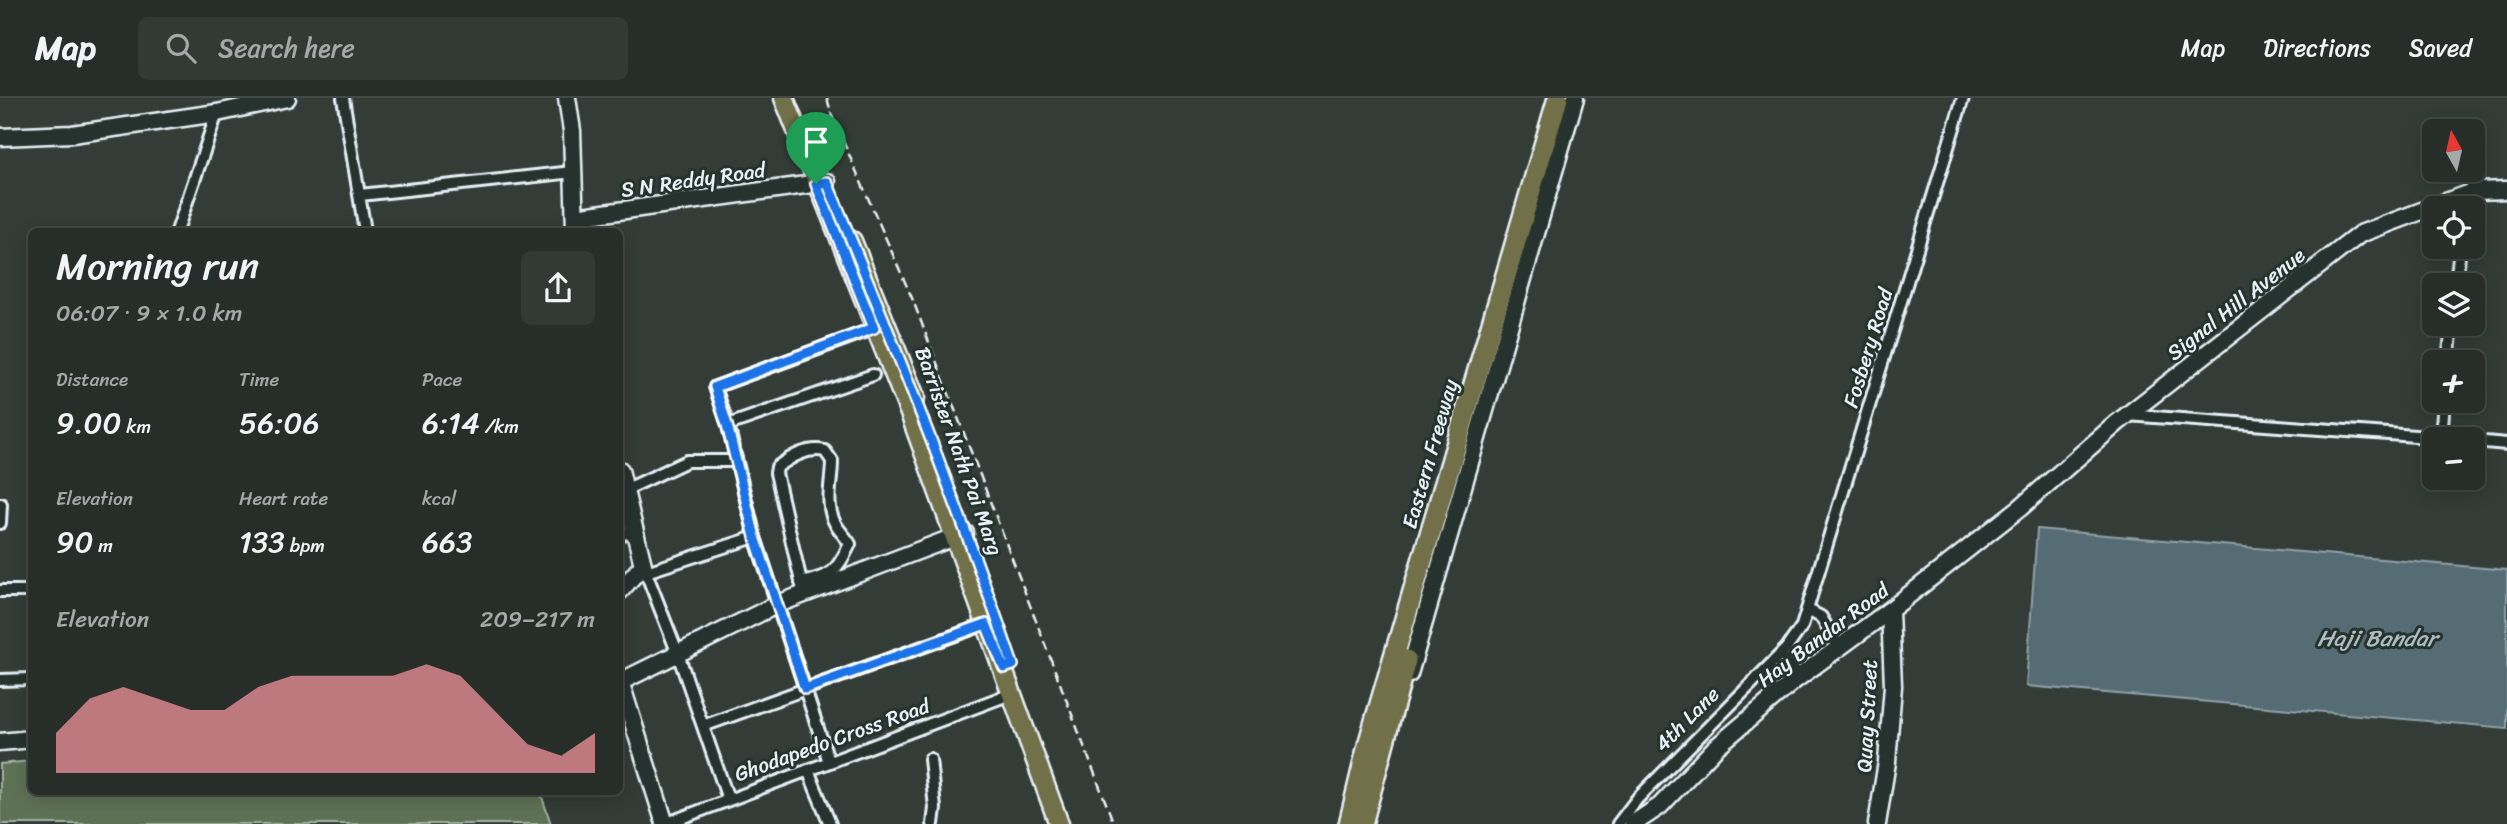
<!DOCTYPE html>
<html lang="en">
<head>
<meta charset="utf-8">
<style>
	:root { --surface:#272d29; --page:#333935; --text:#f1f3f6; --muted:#a4a8a8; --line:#434946; --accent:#ff9aa2 }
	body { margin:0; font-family:Sriracha,sans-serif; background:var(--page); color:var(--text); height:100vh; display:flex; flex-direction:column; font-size:26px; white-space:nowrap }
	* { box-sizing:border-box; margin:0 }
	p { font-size:23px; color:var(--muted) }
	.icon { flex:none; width:38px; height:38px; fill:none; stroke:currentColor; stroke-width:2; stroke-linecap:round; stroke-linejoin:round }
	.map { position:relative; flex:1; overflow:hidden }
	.drawer { position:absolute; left:28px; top:130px; width:595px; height:567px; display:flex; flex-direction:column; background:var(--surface); border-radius:10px; box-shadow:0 4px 18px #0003,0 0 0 2px var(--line) }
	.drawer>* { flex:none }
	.needle { width:46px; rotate:352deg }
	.tools { position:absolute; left:2422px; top:21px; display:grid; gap:14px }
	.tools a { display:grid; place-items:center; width:63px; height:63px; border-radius:10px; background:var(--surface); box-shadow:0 4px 18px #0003,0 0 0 2px var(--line); font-size:35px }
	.pin { position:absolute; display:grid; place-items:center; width:60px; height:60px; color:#fff; margin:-72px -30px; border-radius:50% 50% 50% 0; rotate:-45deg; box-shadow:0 0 7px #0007 }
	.pin .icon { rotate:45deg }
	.round { display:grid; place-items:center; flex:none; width:74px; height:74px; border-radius:10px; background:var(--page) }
	.overview { display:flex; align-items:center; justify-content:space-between; height:119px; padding:0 28px }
	h1 { font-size:38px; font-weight:600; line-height:52px }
	.metrics { display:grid; grid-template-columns:repeat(3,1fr); gap:10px; height:119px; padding:7px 28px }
	.metrics div { display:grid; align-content:center }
	.metrics b { font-size:30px; font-weight:600 }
	.metrics small { font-size:19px; font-weight:400 }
	.metrics p { font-size:19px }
	.chart { height:196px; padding:14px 28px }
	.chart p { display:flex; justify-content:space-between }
	.chart svg { width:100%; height:126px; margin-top:7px; fill:var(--accent); opacity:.7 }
	header { display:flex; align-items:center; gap:42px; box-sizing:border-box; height:98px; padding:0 35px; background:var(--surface); border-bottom:2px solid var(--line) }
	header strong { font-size:33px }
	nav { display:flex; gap:38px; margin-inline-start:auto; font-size:24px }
	.search { width:490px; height:63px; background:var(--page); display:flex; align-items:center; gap:18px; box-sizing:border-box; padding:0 24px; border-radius:10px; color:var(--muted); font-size:26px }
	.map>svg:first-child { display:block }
</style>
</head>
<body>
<header>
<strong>Map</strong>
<div class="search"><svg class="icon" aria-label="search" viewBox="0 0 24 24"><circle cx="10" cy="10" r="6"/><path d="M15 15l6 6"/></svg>Search here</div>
<nav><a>Map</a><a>Directions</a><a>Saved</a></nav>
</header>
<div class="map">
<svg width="2507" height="726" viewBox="0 0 2507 726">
	<rect width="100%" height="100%" fill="#343c37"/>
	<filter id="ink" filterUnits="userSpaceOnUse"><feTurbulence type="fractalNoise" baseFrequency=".0143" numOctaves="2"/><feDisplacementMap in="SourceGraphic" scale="14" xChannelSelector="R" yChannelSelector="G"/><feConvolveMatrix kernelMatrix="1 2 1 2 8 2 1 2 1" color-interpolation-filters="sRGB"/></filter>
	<g filter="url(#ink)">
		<path fill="#5d7255" stroke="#a2b2a6" stroke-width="2" d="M31,663L32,693H540L551,726H0V666Z"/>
		<path fill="#556c74" stroke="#90a1a9" stroke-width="2" d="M2037,431L2507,472V630L2026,588Z"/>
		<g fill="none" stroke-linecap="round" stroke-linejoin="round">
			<defs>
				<path id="street" d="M343,0L365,133
					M360,97L573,74
					M177,133L217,15
					M2456,187L2460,149
					M2448,264L2452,226
					M2127,317L2457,341
					M728,327L873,277
					M2441,340L2444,303
					M2473,343L2507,346
					M625,392L687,363H736
					M0,425L1,406
					M620,436L636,434
					M643,467L678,556L728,701
					M646,474L755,439
					M801,485C833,478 836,474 850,446C846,439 840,434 836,427C824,407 832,385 832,363L825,353C807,349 791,359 777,369L776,375L802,488L804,496
					M0,493H32
					M1808,512L1821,519L1839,549
					M1781,557L1800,578
					M0,582L32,581
					M703,628L986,526
					M930,661L935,710L933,726
					M829,664L755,439L728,327L715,289L881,228
					M808,672L830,726
					M665,726L1013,595
					M1618,726L1637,701L1786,551L1802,528L1963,0"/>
				<path id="secondary" d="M567,0L572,33L575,133
					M0,39L72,36L217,15L287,0
					M575,119L827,84
					M620,372L643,467L620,493
					M1409,576L1575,0
					M620,583L665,726
					M620,584L778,506L965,435
					M0,644L32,641
					M1633,726L1660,708L1715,650L1795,582L1890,512L2021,409L2117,325L2360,136L2475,93L2507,92
					M1877,726L1887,664L1893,588L1890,512"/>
				<path id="primary" d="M784,0L911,318L1059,726
					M852,143L915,299"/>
				<path id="highway" d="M1349,726L1368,647L1558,0
					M1362,726L1406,562"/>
			</defs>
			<use href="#street" stroke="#e8f1f8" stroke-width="16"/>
			<use href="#secondary" stroke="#e8f1f8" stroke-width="21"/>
			<use href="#primary" stroke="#e8f1f8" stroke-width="23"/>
			<use href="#highway" stroke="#e8f1f8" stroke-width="24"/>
			<use href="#street" stroke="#26332d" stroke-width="10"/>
			<use href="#secondary" stroke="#26332d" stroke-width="16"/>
			<use href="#primary" stroke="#71704a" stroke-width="18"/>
			<use href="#highway" stroke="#71704a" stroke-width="19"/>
			<path stroke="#e8f1f8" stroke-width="2.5" stroke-dasharray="10 5" stroke-linecap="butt" d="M827,0L832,18L912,200L1114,726"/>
		</g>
	</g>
	<g fill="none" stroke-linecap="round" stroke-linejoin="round" filter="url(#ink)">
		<defs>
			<path id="route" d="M827,84C894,243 957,404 1013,567L1004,570L986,526L805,591L755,439L727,327L715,289L874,230L816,86Z"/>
		</defs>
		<use href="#route" stroke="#fff" stroke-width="14"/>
		<use href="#route" stroke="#1a73e8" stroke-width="9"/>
	</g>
	<g text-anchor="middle" stroke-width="6" stroke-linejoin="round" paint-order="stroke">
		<g font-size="21" fill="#e8f1f8" stroke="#26332d">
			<text transform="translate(693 82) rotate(-8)" y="7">S N Reddy Road</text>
			<text transform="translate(2236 206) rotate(-38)" y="7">Signal Hill Avenue</text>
			<text transform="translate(1868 250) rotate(-73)" y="7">Fosbery Road</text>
			<text transform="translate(959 353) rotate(70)" y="7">Barrister Nath Pai Marg</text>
			<text transform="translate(1430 356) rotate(-74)" y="7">Eastern Freeway</text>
			<text transform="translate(1823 537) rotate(-37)" y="7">Hay Bandar Road</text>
			<text transform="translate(1867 618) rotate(-87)" y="7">Quay Street</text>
			<text transform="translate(1687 621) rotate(-45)" y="7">4th Lane</text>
			<text transform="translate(832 642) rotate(-20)" y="7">Ghodapedo Cross Road</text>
		</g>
		<g font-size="23" font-style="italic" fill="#adbcc3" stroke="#26332d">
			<text x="2377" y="548">Haji Bandar</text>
		</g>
	</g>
</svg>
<div class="tools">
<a><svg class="needle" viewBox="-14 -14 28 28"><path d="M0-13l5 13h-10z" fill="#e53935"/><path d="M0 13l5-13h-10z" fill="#a4a8a8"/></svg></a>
<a><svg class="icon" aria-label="locate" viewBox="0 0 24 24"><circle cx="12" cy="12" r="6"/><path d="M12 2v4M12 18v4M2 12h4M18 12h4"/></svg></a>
<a><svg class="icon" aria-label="layers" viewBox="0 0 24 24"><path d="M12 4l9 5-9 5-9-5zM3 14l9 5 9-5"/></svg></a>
<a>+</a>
<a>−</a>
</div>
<div class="pin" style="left:816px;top:86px;background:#1e9e55"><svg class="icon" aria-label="arrive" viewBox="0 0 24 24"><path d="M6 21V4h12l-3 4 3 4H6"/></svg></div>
<section class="drawer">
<div class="overview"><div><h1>Morning run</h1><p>06:07 · 9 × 1.0 km</p></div><a class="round"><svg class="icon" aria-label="share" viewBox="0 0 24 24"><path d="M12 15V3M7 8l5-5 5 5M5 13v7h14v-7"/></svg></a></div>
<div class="metrics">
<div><p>Distance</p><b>9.00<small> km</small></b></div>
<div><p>Time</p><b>56:06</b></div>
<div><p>Pace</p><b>6:14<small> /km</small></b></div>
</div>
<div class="metrics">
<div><p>Elevation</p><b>90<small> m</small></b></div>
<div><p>Heart rate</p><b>133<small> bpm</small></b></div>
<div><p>kcal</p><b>663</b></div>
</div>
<div class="chart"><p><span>Elevation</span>209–217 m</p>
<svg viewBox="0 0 160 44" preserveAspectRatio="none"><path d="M0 44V30L10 18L20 14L30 18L40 22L50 22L60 14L70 10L80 10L90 10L100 10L110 6L120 10L130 22L140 34L150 38L160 30V44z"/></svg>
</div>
</section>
</div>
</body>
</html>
